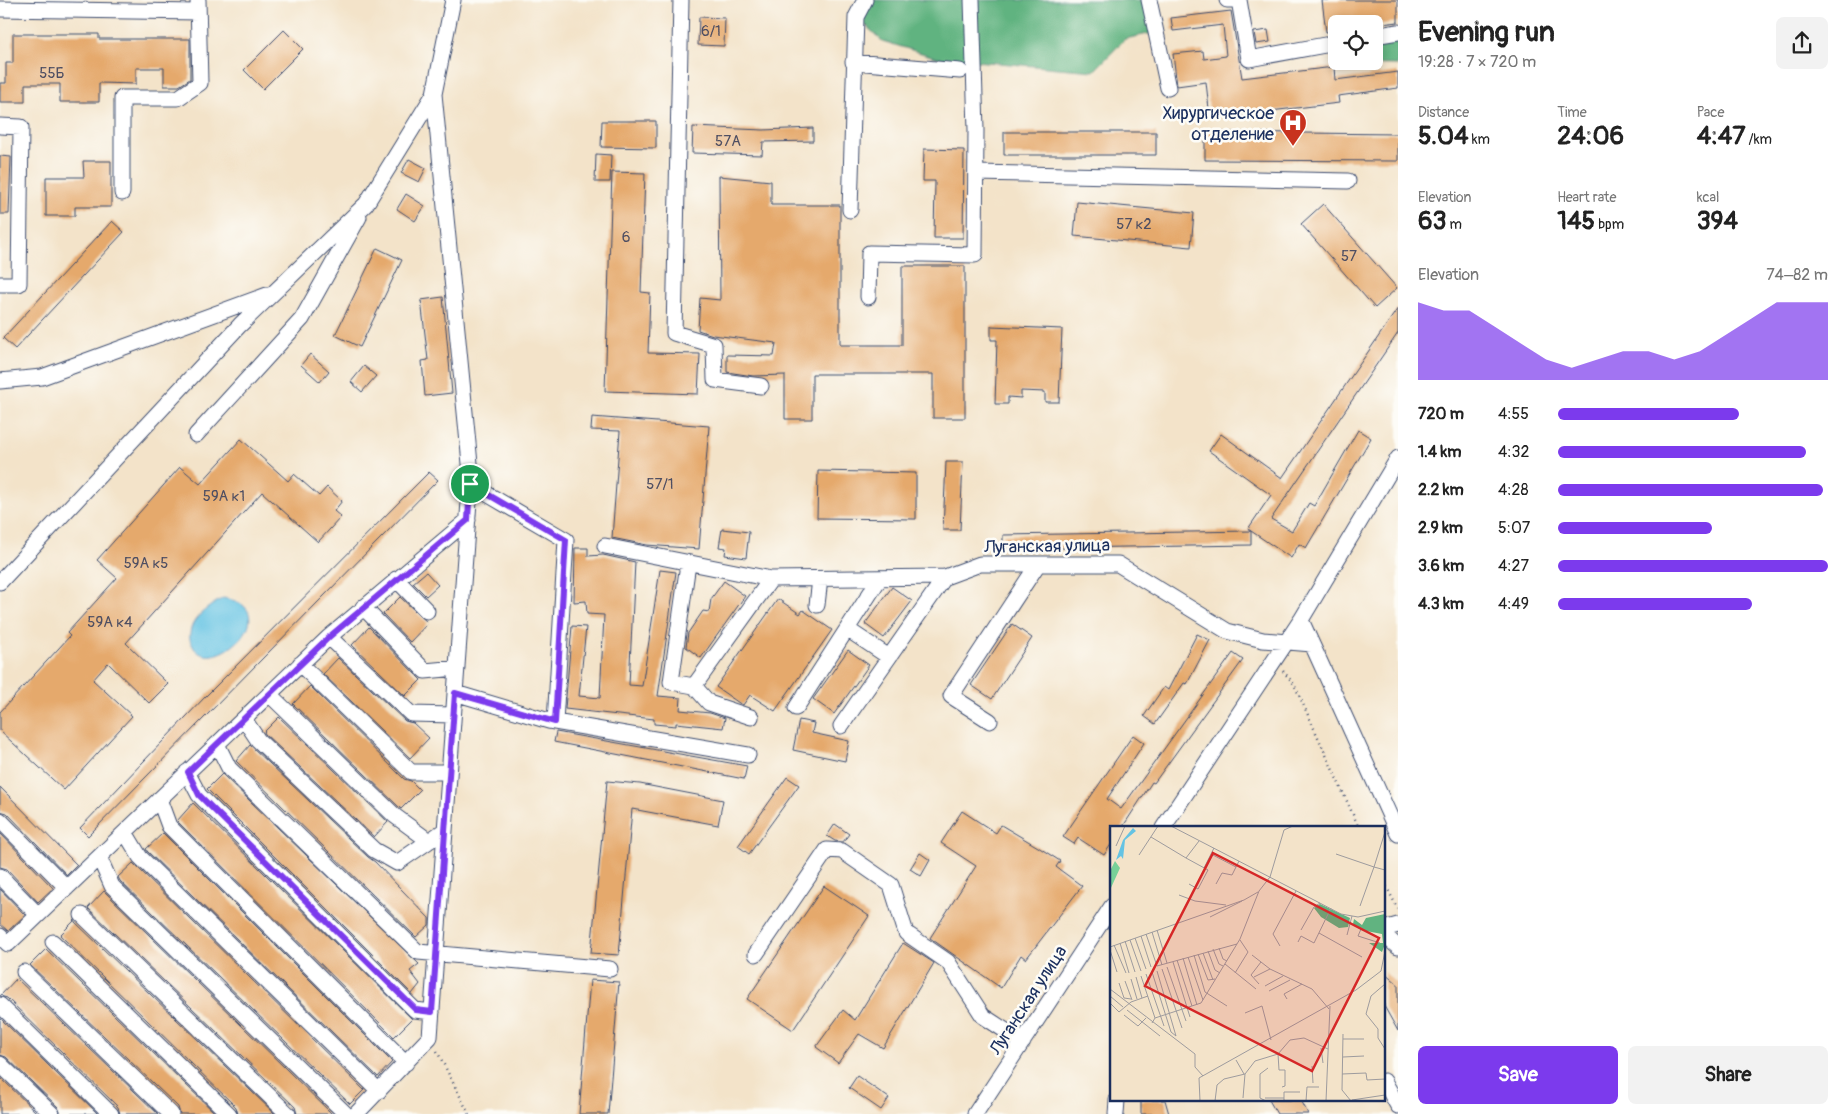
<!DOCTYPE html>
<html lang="en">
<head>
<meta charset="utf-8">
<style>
	:root { --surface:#fff; --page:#f2f2f2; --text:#222; --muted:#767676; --accent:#7c3aed }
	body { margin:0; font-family:Pangolin,sans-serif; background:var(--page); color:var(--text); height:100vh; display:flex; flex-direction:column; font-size:19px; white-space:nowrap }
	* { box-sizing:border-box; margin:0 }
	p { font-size:16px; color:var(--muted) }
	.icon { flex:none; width:28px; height:28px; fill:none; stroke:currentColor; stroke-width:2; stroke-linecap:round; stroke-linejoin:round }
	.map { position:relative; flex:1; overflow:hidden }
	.panel { display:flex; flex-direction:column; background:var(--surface); width:450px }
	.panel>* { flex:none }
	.tools { position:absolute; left:1328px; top:15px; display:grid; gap:10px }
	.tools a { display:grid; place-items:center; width:55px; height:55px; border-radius:8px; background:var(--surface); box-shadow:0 2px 8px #0003; font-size:25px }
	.pin { position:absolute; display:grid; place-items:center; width:42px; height:42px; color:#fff; margin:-21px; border:2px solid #fff; border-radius:50%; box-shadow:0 1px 5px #0007 }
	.round { display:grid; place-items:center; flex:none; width:52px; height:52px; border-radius:8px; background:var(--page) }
	.headline { display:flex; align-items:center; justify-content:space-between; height:85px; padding:0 20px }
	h1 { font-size:28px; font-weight:700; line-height:38px }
	.metrics { display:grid; grid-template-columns:repeat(3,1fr); gap:8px; height:85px; padding:5px 20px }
	.metrics div { display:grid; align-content:center }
	.metrics b { font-size:25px; font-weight:700 }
	.metrics small { font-size:14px; font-weight:400 }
	.metrics p { font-size:14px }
	.chart { height:140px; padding:10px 20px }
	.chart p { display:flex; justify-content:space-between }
	.chart svg { width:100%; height:90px; margin-top:5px; fill:var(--accent); opacity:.7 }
	.button { display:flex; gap:10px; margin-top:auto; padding:10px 20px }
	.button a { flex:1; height:58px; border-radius:8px; background:var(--accent); color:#fff; font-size:20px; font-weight:700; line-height:58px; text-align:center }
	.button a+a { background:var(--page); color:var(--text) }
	ul { padding:0 20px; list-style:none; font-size:16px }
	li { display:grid; grid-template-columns:80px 60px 1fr; align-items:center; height:38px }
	li i { height:12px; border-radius:6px; background:var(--accent) }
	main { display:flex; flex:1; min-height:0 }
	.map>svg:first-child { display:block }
</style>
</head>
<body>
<main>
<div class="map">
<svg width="1398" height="1114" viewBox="0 0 1398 1114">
	<rect width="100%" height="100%" fill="#fdfcf7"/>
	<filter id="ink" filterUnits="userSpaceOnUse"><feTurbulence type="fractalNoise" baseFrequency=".02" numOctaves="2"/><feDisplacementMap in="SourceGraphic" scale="10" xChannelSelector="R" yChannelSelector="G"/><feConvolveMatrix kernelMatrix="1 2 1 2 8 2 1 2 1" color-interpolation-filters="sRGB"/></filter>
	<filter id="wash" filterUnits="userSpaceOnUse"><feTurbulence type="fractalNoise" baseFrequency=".0096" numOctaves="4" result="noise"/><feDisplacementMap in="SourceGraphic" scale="20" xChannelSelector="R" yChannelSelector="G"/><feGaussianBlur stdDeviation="1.12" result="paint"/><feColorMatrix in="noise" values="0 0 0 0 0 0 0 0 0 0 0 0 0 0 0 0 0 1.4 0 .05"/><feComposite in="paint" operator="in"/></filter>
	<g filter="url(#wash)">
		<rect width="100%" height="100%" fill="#f3e3c9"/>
		<path fill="#61b380" stroke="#3e716f" d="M872,0H1145L1153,33L1125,39L1094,71L938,58L882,41L861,21Z
			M1398,41V65L1342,64V61H1374V44Z"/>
		<path fill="#65c3e3" stroke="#4079a0" d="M223,598C289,608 215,678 194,648C191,642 189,640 190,634C191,617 210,606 223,598Z"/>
		<g id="blocks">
			<path fill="#e5a96c" d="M1322,0H1398V22L1374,25L1336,24V31L1326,32Z
				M1231,11L1242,78L1334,67L1335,80L1398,72V88L1338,96L1339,103L1210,118L1206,82L1177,86L1173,54L1203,51L1204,59L1226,56L1223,25L1173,31L1171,18Z
				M699,17L725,18L724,46L698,45Z
				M284,30L303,49L263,89L244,70Z
				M1268,30L1270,42L1256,44L1254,32Z
				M13,34H99V39H190V79L179,86H164V68H136V84L99,83V102H60V84H25V102H0V83H6V63H13Z
				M602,121H656V148L601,147Z
				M693,127L763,130L813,128V141L763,142L762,155L692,153Z
				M1004,132H1156V155H1004Z
				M1205,132L1398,134V161L1205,160Z
				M924,149L964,150L963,238H934L935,181H923Z
				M596,154L611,155L610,182H595Z
				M0,156L11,157L9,214H0Z
				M409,159L426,168L419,182L401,173Z
				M83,161H111V207H75V216H46V177H84Z
				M612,172L645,173L641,292L650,293L648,353L700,354L698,394L605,391Z
				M719,176L771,181V205H840V345H902V266H965V418H933V374H812V419H785V375L753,376L727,372V355L774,356L776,343L713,335L698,330L700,298L720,300Z
				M406,194L425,206L415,221L397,209Z
				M1077,202L1194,213L1191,247L1074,236Z
				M1323,204L1397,288L1375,308L1301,224Z
				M112,221L124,232L15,349L3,338Z
				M377,248L402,260L360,347L335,335Z
				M443,297L452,393L425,396L422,361L428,360L421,300Z
				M1398,308V333L1271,519L1292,531L1309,503L1314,506L1358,430L1371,438L1306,548L1299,544L1291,558L1248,529L1271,495L1209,451L1221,434L1282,478Z
				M991,326L1062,329L1059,402H1045V392L1021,391V398L1008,397V404H995L997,340H991Z
				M310,354L329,371L320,382L301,365Z
				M364,366L376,376L362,392L351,382Z
				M592,417L709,426L699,549L647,545L612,538L620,431L591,430Z
				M241,439L288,481L294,474L319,496L327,487L342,501L334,511L341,517L318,542L262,492L126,643L168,684L149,703L108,663L93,680L132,716L64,790L0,731V712L70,636L67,633L117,578L97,560L180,467L200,484Z
				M946,462H963L960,530H943Z
				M818,471L916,473V519L817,518Z
				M429,472L438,480L88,836L80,828L206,696Z
				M722,529L749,532L746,558L725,555L726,548L719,547Z
				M1251,531V545L1003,549V535Z
				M575,548H588V556L603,555L635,562L629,685L642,686L660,570L676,572L658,696L681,698L680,710L710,713L725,718L723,728L676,723V726L654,724V719L565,709L572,626L586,627L579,696L600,698L604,615L587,614L586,601L574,602Z
				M426,572L438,585L426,596L413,583Z
				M724,581L745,596L701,658L686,647L688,633L703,611L709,612L711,599Z
				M892,587L912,601L884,638L865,624Z
				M400,597L428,623L410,642L383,614Z
				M778,599L800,614L803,610L832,630L775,711L750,695L743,705L739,703L716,687Z
				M1012,624L1032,638L992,699L971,685Z
				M369,627L421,680L405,696L352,645Z
				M1197,634L1210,640L1187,684L1184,683L1155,724L1144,716L1164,687L1168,690Z
				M848,650L869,665L834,714L813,699Z
				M1233,653L1243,660L1154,783L1152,782L1122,828H1112V843L1104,855L1078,838L1074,844L1063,837L1133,735L1144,743L1107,799L1121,809Z
				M338,658L405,721L413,723L429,738L410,758L323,674Z
				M310,686L404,779L411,781L420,790L401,809L293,704Z
				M279,717L388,822L374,837L265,734L264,732Z
				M799,720L814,723L812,733L849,741L845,761L793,750Z
				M556,732L747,766L744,779L554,742Z
				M250,745L368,857L375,862L429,918V925L416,937L237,762L236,761Z
				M222,774L419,964L410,971L420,984L412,994L207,789Z
				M787,777L799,785L749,854L738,846Z
				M607,781L640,784L723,800L718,825L632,809L619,955L591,953Z
				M0,787L77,865L67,875L7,813L0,811Z
				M193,803L412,1019L394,1037L177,821Z
				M962,811L996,833L1001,825L1038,847L1060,861L1056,867L1082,886L1026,959L1021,955L1001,988L930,938L976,866L941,843Z
				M835,824L849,834L843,842L835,841L827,836Z
				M0,833L53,888L38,902L7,869L0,867Z
				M163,833L392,1062L378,1077L147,851L146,849Z
				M920,853L930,860L921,876L910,869Z
				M133,863L364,1090L350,1104L120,881L118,877Z
				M824,886L869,916L793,1030L747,999Z
				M0,889L25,915L8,931L0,924Z
				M104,891L332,1114H297L295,1107L88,908Z
				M75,920V922L275,1114H238L236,1107L60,935Z
				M903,943L934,963L883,1048L859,1034L838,1063L816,1047L843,1010L855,1020Z
				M46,949L216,1114H180L178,1107L30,965Z
				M1384,972L1398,984V1031L1384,1006Z
				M17,978V979L158,1114H120L118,1107L7,998L0,996Z
				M590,980L619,982L608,1114H579Z
				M0,1018L98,1114H61L58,1107L6,1057L0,1055Z
				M857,1076L889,1098L881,1110L849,1088Z
				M0,1077L38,1114H0Z
				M1141,1100H1165L1169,1114H1141Z
				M1269,1100H1301L1308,1114H1277Z"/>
		</g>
	</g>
	<g filter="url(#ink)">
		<use href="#blocks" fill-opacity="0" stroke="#3b4a6e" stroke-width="1"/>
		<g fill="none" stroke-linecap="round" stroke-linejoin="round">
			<defs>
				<path id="minor" d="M681,0L674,333L714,345L715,380L761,386
					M1149,0L1168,88
					M1227,0H1239L1249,59L1336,43
					M0,9L198,12
					M1374,36L1398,32
					M853,62L960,71
					M0,126L21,127L19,284H0
					M976,173L1348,181
					M122,193V98H178L200,83L198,0
					M850,210L856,17L865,0
					M868,297L869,253L975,255L976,130L972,0
					M0,381L42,377L267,295
					M196,435L302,319L359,217
					M470,484L566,540L555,722
					M605,546L771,579
					M688,564L671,682L694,686L709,703L751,717
					M396,579L427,611
					M0,582L240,325L366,204L434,94
					M817,605L820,579
					M363,607L425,671L457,668
					M1301,620L1398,834
					M847,629L889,657
					M329,637L411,714L453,715
					M300,664L411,772H449
					M694,686L771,579L945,577L980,564H1118L1227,631L1263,640L1312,644
					M455,693L549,721L748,755
					M269,694L395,816L429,841
					M796,708L880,578
					M244,719L258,740L374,850L397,863L445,830
					M990,721L951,696L1038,564
					M841,726L945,577
					M217,744L229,768L418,952L610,969
					M187,772L199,795L415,1010L432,1012
					M159,799L169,826L406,1063
					M0,820L67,888
					M1163,828L1301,620L1398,458
					M125,832L140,857L379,1091
					M99,857L112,886L346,1114
					M0,876L38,915
					M82,915L288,1114
					M1384,929L1398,925
					M1384,935L1398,947
					M0,936L8,944L329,637L468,520
					M53,942L229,1114
					M756,954L827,850L842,851L891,885L906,933L948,962L983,1016L1023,1042
					M24,972L171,1114
					M0,1005L111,1114
					M0,1064L52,1114
					M1384,1081L1398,1106
					M356,1114L430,1037L471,474L434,94L453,0
					M975,1114L1112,906
					M1116,1114L1117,1100"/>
			</defs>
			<use href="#minor" stroke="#3b4a6e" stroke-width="17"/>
			<path stroke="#3b4a6e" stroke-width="2.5" stroke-dasharray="1 4" stroke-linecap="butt" d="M1283,671L1294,684L1359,828
				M1384,882L1398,909
				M437,1051L469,1114"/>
			<use href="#minor" stroke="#fff" stroke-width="15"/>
		</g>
	</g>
	<g fill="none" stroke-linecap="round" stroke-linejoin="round" filter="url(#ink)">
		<defs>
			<path id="route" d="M470,484L566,540L555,722L455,693L432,1012L416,1010L199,795L188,772L329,637L468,520Z"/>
		</defs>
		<use href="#route" stroke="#fff" stroke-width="10"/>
		<use href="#route" stroke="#7c3aed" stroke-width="6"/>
	</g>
	<defs>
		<symbol id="hospital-pin" viewBox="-11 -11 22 30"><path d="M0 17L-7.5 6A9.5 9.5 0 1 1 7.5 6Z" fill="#c8321e" stroke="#fdfcf7"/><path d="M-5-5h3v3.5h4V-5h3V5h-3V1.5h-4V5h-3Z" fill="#fff"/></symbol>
	</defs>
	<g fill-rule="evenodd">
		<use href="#hospital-pin" x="1277" y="107" width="32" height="43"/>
	</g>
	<g text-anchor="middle" stroke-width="5" stroke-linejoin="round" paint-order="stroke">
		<g font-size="15" fill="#4e4e62">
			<text x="711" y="36">6/1</text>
			<text x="52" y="78">55Б</text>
			<text x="728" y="146">57А</text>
			<text x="1134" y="229">57 к2</text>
			<text x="626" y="242">6</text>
			<text x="1349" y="261">57</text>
			<text x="660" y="489">57/1</text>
			<text x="224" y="501">59А к1</text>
			<text x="146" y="568">59А к5</text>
			<text x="110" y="627">59А к4</text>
		</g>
		<g font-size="18" fill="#1b2f5e" stroke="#fdfcf7" text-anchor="end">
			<text x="1274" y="119">Хирургическое<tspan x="1274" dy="21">отделение</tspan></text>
		</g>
		<g font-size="18" fill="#1b2f5e" stroke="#fdfcf7">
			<text transform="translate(1047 546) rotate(-1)" y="6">Луганская улица</text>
			<text transform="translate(1028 1000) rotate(-57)" y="6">Луганская улица</text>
		</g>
	</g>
	<g transform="translate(1110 826)">
		<rect width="275" height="275" fill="#f3e3c9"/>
		<path d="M5,35L10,42L0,64V45Z" fill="#77d198"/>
		<path d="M210,78L240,92L238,101L229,102L211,91L204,82ZM275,88V118L272,126L259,117H273L272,108L251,104L243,98L244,93L252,99L256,92Z" fill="#61b380"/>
		<path d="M23,2L26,5L15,14L13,33L11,30L6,34L13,14Z" fill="#65c3e3"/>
		<path fill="none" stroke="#9d9b9e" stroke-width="1" d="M61,0L231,88L248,91L275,85M41,11L76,32M6,20L15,0M101,28L126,41M226,28L264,41L275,6M29,29L48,0M94,42L104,22M79,58L88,63L98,44L76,32L89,15M106,58L112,47L122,49L129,35M69,69L85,75L116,79M250,80L264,41L275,44M100,91L132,75M240,97L251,103L248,110L270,117M47,104L57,137M191,104L204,81L210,77M42,106L52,139M209,107L252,131M36,108L47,140L127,118M237,109L242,90M31,110L41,141M25,112L36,143M20,114L31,145M15,115L25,146M188,116L191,110L204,117L221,82M10,117L19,147M4,119L16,147M170,120L163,108L186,65M0,121L134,74L148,66M109,122L113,133L117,135M103,123L109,138L113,140M0,124L7,146M98,125L105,144L110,147M93,127L103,154M88,128L98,154L105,153M84,129L95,166L117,180M142,129L160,143M78,131L93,174M73,132L87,179M67,134L82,180M63,136L80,191M115,138L146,163M57,141L76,195M52,143L72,202M42,146L61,206L66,210L47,145M125,147L138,126L130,114M36,148L54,200M31,150L45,192M26,151L32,172M144,151L160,143L202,163L219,183M21,153L27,173M15,155L22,174M9,157L14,172L21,173M149,158L141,149L151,136M275,158L261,170L256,188L268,203V212L275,223M155,160L173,150M0,163L85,228V241L93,250M159,165L180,154M0,170L13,181M177,173L174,168L192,158M0,177L9,186L21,176L38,170M17,184L50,210M135,187L152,180L161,214M14,189L28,200L36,192M42,197L45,192L91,177L130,113L149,65L160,51L174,4L183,0M233,208L232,264L241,275M233,213H254M211,222L213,237M168,228L169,244H175V260L172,261M233,231L254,230M126,234L134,248M202,240L203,257M232,248L256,247L257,254L275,253M133,272L135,248M155,272H174V275M174,272V266H190M242,274L275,269M90,275L89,252L246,164L271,145L275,125M105,275L107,259L114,253L135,248L145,235L168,228L180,214L194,212L218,223M156,275L150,272V248L158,242M196,275L197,261H209M216,275L220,180"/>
		<path fill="#d62828" fill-opacity="0.15" stroke="#d62828" stroke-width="2.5" d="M103,27L269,112L202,245L35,160Z"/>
		<rect width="275" height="275" fill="none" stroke="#1b2f5e" stroke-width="2.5"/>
	</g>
</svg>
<div class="tools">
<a><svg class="icon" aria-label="locate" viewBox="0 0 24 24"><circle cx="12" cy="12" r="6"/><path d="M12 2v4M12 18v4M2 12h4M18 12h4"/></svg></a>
</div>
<div class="pin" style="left:470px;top:484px;background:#1e9e55"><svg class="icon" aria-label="arrive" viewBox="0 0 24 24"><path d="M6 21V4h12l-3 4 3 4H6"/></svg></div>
</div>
<section class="panel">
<div class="headline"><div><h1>Evening run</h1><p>19:28 · 7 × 720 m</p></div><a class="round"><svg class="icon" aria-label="share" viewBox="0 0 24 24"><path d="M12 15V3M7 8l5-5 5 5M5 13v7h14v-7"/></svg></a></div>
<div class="metrics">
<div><p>Distance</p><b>5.04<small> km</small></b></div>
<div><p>Time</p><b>24:06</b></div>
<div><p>Pace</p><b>4:47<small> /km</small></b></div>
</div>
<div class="metrics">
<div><p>Elevation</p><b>63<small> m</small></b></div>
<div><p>Heart rate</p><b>145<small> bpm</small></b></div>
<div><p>kcal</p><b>394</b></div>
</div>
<div class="chart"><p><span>Elevation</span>74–82 m</p>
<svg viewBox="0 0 160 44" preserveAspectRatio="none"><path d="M0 44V6L10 10L20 10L30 18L40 26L50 34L60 38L70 34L80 30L90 30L100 34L110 30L120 22L130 14L140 6L150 6L160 6V44z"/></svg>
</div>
<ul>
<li><b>720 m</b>4:55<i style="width:67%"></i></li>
<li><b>1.4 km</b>4:32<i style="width:92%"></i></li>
<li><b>2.2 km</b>4:28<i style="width:98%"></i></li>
<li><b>2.9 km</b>5:07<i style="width:57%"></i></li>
<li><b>3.6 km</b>4:27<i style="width:100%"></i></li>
<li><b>4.3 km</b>4:49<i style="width:72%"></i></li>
</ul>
<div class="button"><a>Save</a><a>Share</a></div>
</section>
</main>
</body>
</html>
